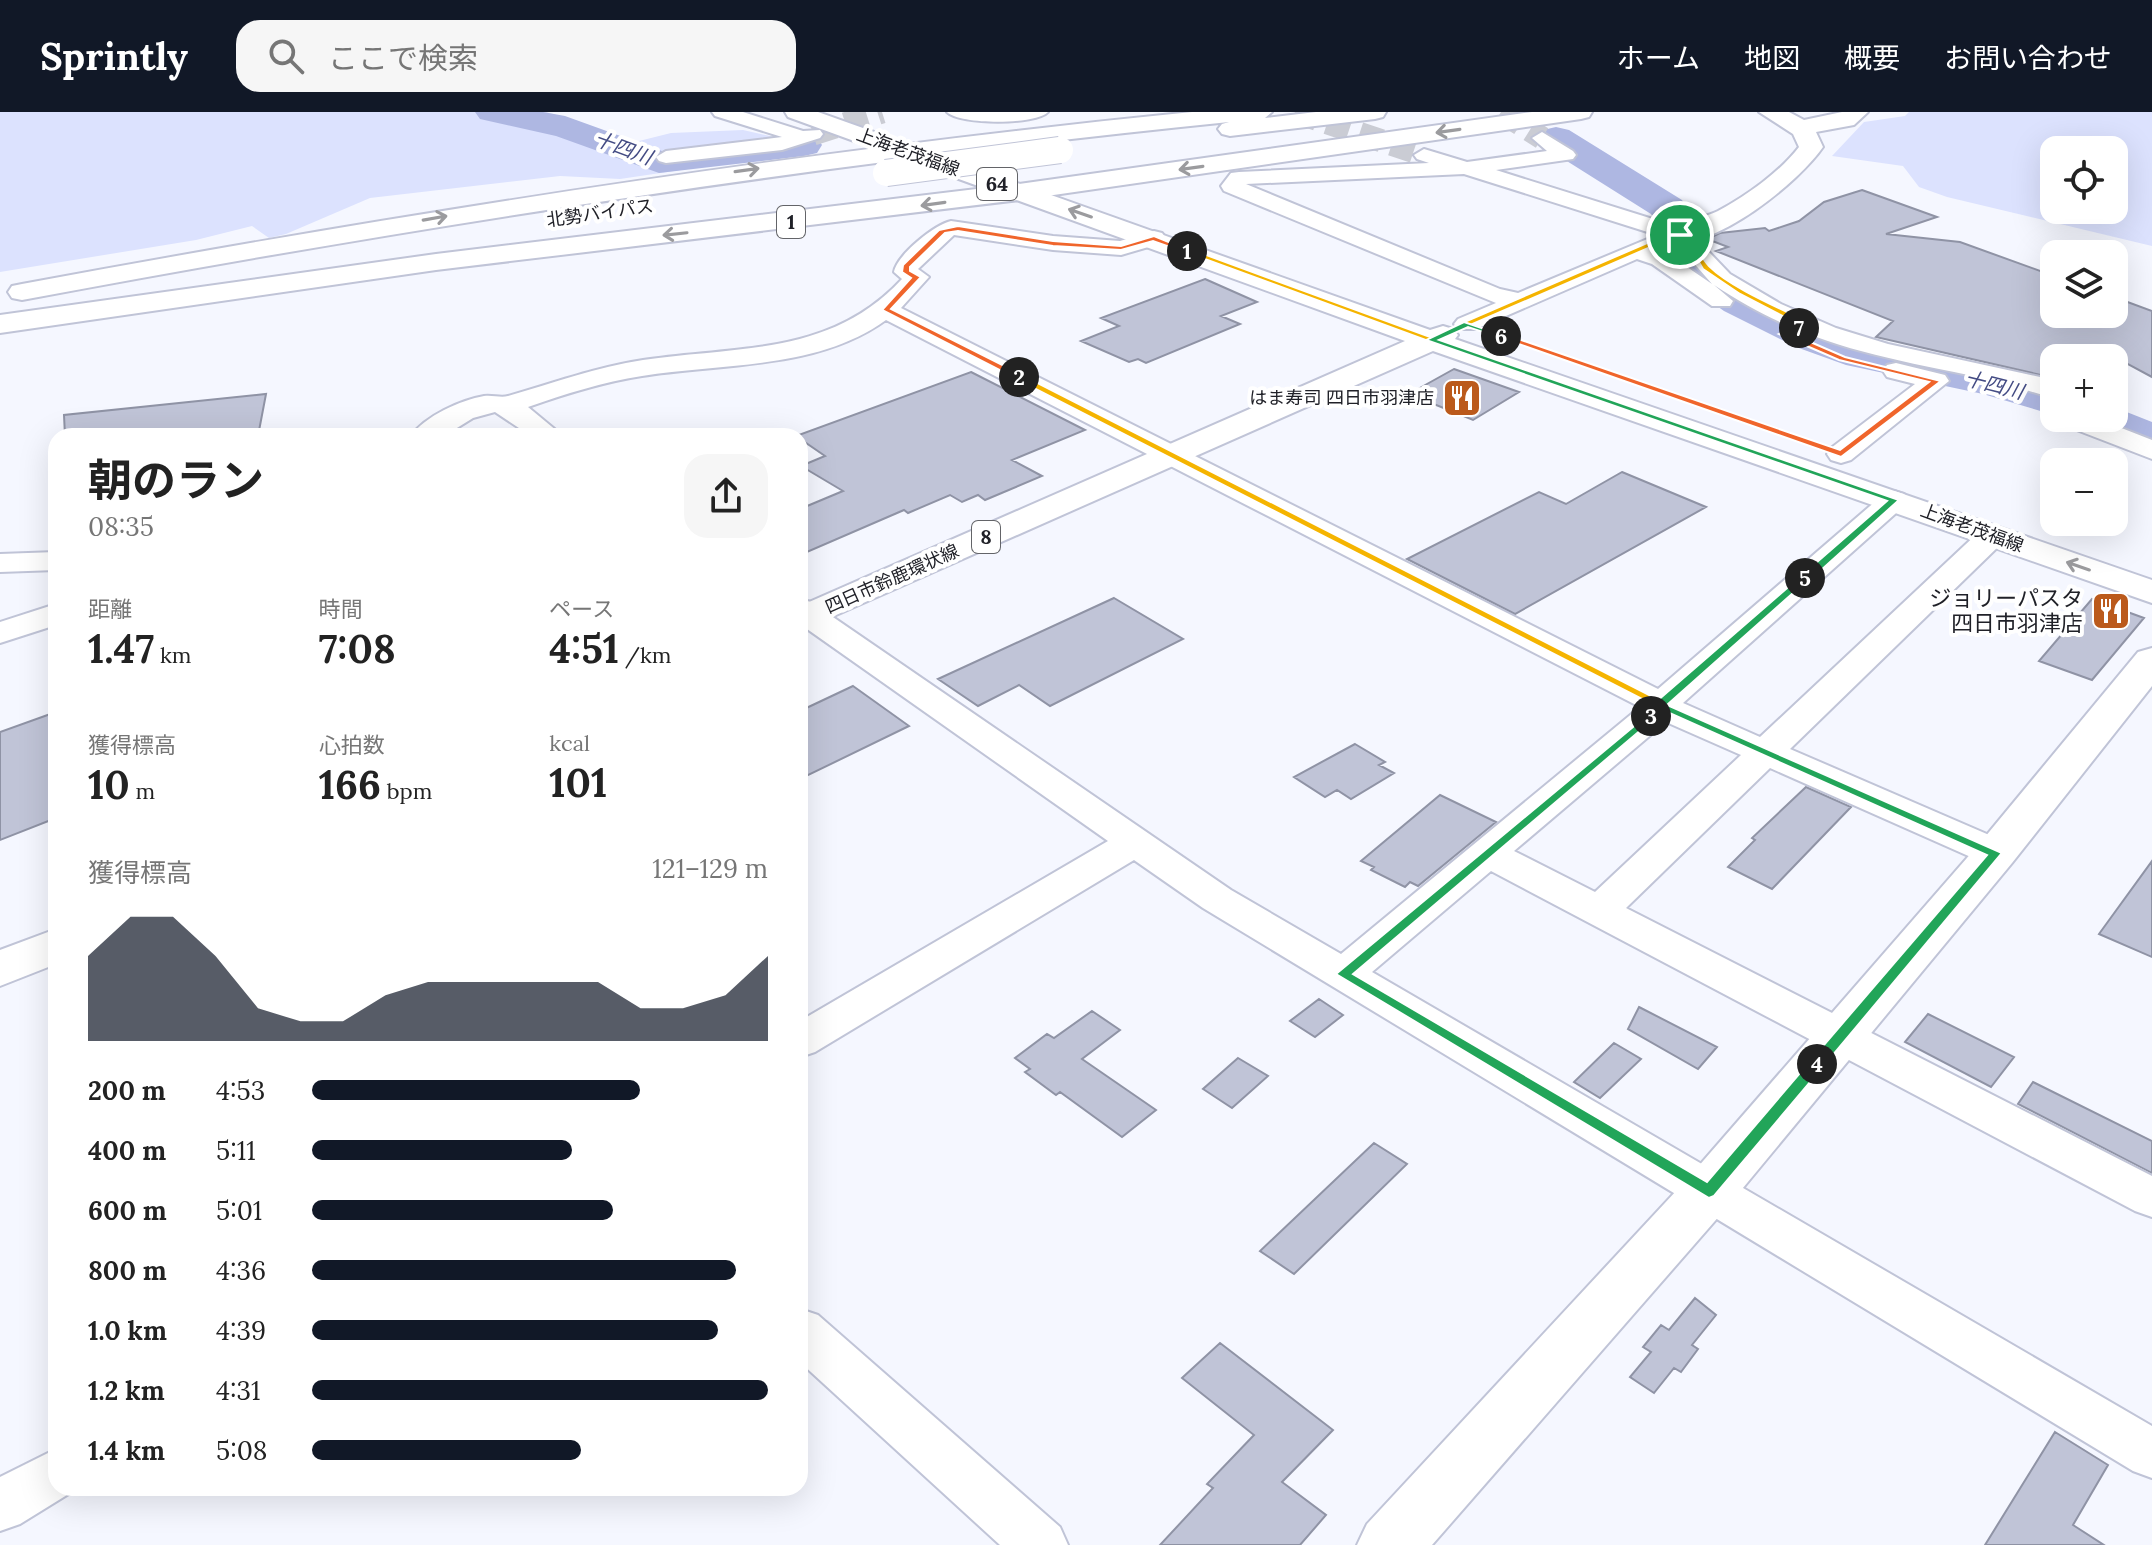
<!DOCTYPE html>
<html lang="ja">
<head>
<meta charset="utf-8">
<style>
	:root { --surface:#fff; --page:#f6f6f6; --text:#222; --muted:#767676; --accent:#111827 }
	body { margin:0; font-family:Lora,"Noto Sans JP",serif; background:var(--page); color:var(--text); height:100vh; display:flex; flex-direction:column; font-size:30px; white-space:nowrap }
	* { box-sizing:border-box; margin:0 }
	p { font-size:26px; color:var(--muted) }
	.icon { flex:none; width:44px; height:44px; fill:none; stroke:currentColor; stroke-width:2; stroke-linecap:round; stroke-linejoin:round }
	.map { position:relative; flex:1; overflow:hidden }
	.drawer { position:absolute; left:48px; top:316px; width:760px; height:1068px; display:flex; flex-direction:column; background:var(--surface); border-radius:24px; box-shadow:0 8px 32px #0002 }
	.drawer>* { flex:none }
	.fabs { position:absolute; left:2040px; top:24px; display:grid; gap:16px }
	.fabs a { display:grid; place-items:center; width:88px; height:88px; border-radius:16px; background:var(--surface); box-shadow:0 8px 32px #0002; font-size:40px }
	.pin { position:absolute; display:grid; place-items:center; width:68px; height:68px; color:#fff; margin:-34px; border:4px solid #fff; border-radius:50%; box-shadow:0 2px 8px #0007 }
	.km { position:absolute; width:40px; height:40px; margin:-20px; border-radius:50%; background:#222; color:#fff; font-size:22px; line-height:40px; text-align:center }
	.round { display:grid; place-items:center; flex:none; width:84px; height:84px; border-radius:24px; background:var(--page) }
	.headline { display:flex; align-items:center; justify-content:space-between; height:136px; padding:0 40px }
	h1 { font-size:44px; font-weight:700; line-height:60px }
	.stats { display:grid; grid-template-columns:repeat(3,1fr); gap:12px; height:136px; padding:8px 40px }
	.stats div { display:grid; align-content:center }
	.stats b { font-size:40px; font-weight:700 }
	.stats small { font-size:22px; font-weight:400 }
	.stats p { font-size:22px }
	.chart { height:224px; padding:16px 40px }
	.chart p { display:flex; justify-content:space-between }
	.chart svg { width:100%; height:144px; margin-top:8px; fill:var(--accent); opacity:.7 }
	ul { padding:0 40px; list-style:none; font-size:26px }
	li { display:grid; grid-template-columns:128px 96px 1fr; align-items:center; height:60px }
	li i { height:20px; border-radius:10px; background:var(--accent) }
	header { display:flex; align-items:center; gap:48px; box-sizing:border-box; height:112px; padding:0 40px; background:var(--accent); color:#fff }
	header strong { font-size:38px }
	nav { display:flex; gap:44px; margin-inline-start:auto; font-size:28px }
	.search { width:560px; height:72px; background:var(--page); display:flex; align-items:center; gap:20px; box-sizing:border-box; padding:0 28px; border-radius:24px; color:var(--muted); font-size:30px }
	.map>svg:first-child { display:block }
</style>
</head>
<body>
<header>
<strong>Sprintly</strong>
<div class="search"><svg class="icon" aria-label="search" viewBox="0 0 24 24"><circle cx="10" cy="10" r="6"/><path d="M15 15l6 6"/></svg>ここで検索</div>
<nav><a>ホーム</a><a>地図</a><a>概要</a><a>お問い合わせ</a></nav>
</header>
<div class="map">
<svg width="2152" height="1433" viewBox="0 0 2152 1433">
	<rect width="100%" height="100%" fill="#f5f7ff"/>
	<path fill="#dce2fe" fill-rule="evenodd" d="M0,0H546L578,9L575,14L602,29L631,31L671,21L743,18L802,31L695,49L701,55L620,67L560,64L370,86L286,122L269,126L252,114L196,128L0,160Z
		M1909,0H2152V134L1947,85L1919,75L1903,54L1832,44L1864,10L1905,4ZM2054,38H2114V98H2054Z"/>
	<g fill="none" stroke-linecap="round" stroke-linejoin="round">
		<path fill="#aeb7e2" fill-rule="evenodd" d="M475,0H543L565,4L662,39L804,22L817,25L822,33L817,41L804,44L659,61L556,24L480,7Z
			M1556,15L1569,18L1682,88L1693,107L1687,115L1673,119L1659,115L1651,102L1543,34L1538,26L1543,18Z
			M1673,132C1695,137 1712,153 1731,166C1761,186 1794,204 1828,217C1901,246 1980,249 2054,273V303L1983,282L1846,253L1796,235L1724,199L1659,153L1653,144L1659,135Z
			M2114,295L2152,310V342L2084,316L2077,306H2114Z"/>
	</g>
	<path fill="#c0c4d7" stroke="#8f93a5" stroke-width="2" d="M1862,78L1937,105L1886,122L1960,130L2054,164V202H2114V185L2152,199V265L2128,252L2114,258V246H2054V266L1876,225L1893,209L1716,139L1728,135L1707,127L1720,121L1765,116L1769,119L1799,109L1824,90Z
		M1205,167L1257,190L1221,204L1240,212L1146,251L1138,247L1129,250L1081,229L1119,214L1101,206Z
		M1454,257L1519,280L1473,308L1409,282Z
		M971,260L1085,318L1012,348L1042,364L985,388L978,383L962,390L950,383L908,401L904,398L800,443V397L843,379L801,354L825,344L796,324Z
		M266,282L258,324H65L64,303Z
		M1622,360L1706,395L1515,502L1407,447L1539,380L1566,392Z
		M1114,486L1183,527L1050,594L1019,573L978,594L938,567Z
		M2092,487L2144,506L2092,568L2039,549Z
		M853,574L909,614L800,667V599Z
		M56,600V706L0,728V620Z
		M1355,632L1385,650L1379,653L1394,661L1351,687L1337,678L1325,685L1294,665Z
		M1806,675L1851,695L1772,777L1728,755L1755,728L1752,726Z
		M1440,683L1496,710L1418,774L1410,770L1405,775L1371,758L1374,755L1361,749Z
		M2152,749V845L2099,822Z
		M1319,887L1343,903L1315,925L1290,909Z
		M1639,895L1717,935L1698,957L1628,917Z
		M1092,899L1120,918L1082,947L1156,998L1122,1025L1060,980L1056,983L1025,960L1030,957L1015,946L1047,922L1054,926Z
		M1928,902L2014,945L1991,975L1905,930Z
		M1614,931L1641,947L1600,986L1574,970Z
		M1238,946L1268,964L1232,996L1203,977Z
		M2033,970L2152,1029V1061L2018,992Z
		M1374,1031L1407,1052L1294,1162L1260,1139Z
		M1695,1186L1716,1203L1692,1233L1698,1237L1681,1260L1674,1256L1654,1281L1630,1265L1651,1240L1643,1235L1661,1213L1669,1218Z
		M1220,1231L1333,1318L1282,1370L1326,1403L1300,1433H1160L1213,1376L1207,1372L1254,1323L1182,1266Z
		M2055,1320L2108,1353L2073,1413L2104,1433H1985Z"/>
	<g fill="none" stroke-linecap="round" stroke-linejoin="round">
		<path stroke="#caccd4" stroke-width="23" stroke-dasharray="23 11" stroke-linecap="butt" d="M1295,0L1424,43
			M1501,0L1542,26
			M813,22L882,0"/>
		<defs>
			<path id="minor" d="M712,0H743L803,19L820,18L823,22L820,26L782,38L666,51L659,49L656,45L666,39L782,25L715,4Z
				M947,0H1048C1036,13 960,13 947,0Z
				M1542,20L1573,39L1576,43L1573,47L1496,58L1688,118L1730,162L1781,192L1836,216L1888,232L2040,265L2054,269V286C2030,280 2007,271 1983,266C1879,244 1806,234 1714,173L1733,189L1730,194H1712L1652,152L1637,147L1476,217H1458L1454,212L1458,207L1496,191L1224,79L1221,74L1231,61L1239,60L1429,51L1417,47L1414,43L1424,37L1467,50L1547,39L1532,26ZM1464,62L1657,123L1518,181L1500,177L1246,72ZM1667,126L1678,133L1712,172L1668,142L1658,139L1670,130Z
				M951,109L1053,124L1120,129L1154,119L1162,121L1166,126L1162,131L1121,143L1053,138L954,123L918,157L929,165L901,196L1658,577L1884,382L1894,379L1904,382L1909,388L1904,394L1683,591L1760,625L1981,418L1992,415L2003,418L2007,424L2003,430L1790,637L2010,732L2015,741L2010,750L1996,753L1982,750L1770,656L1626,796L2152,1064V1105L2135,1099L1491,759L1372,860L2152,1314V1366L2133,1359L1203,796L1134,748L815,940L800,945V909L1108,729L800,512V487L811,490L1231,778L1341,842L1640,595L886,208C817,258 723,251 642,264C603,270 565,282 528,295L563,324H531L495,300L473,306L444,324H411C425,304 461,288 484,284C493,283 501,286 508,284C553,271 597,255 643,248C738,234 831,244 902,167L894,160C897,143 934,113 951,109ZM1666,610L1741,643L1595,780L1514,739Z
				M1896,251L1945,263L1949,269L1851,348L1841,351L1831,348L1827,342L1831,336L1915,272L1887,265L1883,259L1887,253Z
				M2057,306H2096L2152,328V347L2061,312Z
				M56,440V458L0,460V442Z
				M56,492V513L0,531V510Z
				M800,1197L818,1203L1060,1415L1068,1433H1000L800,1250Z
				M56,1337V1376H76L75,1378L20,1412L0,1419V1365Z"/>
			<path id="tertiary" d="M1759,0H1789L1804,8L1842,0H1868L1854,13L1816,20L1823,35C1800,69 1714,139 1671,129L1667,123C1675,110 1704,106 1718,99C1746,84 1780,60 1799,35L1793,22Z
				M2152,536V574L2012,751L1728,1094L1432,1433H1357L1367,1412L1690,1064L1980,731L2138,540Z"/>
			<path id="primary" d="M785,0H818L1430,218L1443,214L1453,217L1458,223L1455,227L2152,468V491L1433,239L800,519V494L1405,229L788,5Z
				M56,817V852L0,874V838Z"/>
			<path id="trunk" d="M1192,0H1272L1265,6L1316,0H1386L1383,5L1375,7L1230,24L1222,22L1218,17L1222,12L1229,10C824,51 422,113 22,188L12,186L8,180L12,174L22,172C410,100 799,39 1192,0Z
				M1532,0H1592L1589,5L1581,7L1019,88L436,158L0,221V203L436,142L1019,72Z"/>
		</defs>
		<use href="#minor" stroke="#c0c4d7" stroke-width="4"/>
		<use href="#tertiary" stroke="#c0c4d7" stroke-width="4"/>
		<use href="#primary" stroke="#c0c4d7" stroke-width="4"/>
		<use href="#trunk" stroke="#c0c4d7" stroke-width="4"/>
		<use href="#minor" fill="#fff" fill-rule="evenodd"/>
		<use href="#tertiary" fill="#fff" fill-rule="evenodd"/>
		<use href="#primary" fill="#fff" fill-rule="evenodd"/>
		<use href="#trunk" fill="#fff" fill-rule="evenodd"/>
		<defs>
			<path id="trunk-bridge" d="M886,61L1060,38"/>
		</defs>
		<use href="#trunk-bridge" stroke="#c0c4d7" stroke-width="28" stroke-linecap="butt"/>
		<use href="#trunk-bridge" stroke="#fff" stroke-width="26"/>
	</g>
	<defs><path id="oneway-shaft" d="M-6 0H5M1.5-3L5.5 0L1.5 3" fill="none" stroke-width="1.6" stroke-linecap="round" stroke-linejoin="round" transform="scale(2)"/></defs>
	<g stroke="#9b9b9e">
		<use href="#oneway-shaft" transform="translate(1448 19) rotate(172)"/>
		<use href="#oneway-shaft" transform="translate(1191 56) rotate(172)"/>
		<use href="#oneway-shaft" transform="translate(747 58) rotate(-8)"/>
		<use href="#oneway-shaft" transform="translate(933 92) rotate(172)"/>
		<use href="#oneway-shaft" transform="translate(1080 101) rotate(-161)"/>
		<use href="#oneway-shaft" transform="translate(435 106) rotate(-10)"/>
		<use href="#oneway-shaft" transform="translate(675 122) rotate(174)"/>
		<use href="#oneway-shaft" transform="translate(2078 454) rotate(-161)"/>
	</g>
	<path fill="#f5b400" stroke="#fff" stroke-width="2" d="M1680,121L1683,125L1653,134L1431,230L1183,139L1190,137L1430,225L1647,131Z"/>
	<path fill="#f0652b" stroke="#fff" stroke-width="2" d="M958,114L1053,129L1121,134L1154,124L1191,139L1184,140L1153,129L1121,138L1053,134L958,119L945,121L910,155V159L921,165L891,197L1022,263L1019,268L882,198L911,166L902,160L903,153L939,118Z"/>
	<path fill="#f5b400" stroke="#fff" stroke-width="2" d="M1016,263H1022L1667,592L1655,606H1647L1645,604L1654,593L1016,267Z"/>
	<path fill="#22a559" stroke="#fff" stroke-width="2" d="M1651,600L1657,604L1655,606L1353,862L1707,1070L1811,948H1822V956L1714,1084L1709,1086L1336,862Z"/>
	<path fill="#22a559" stroke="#fff" stroke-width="2" d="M1801,464L1810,466L1667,593L2002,741L1822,956L1817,958L1809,952L1811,948L1987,743L1656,595L1657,589Z"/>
	<path fill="#22a559" stroke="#fff" stroke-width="2" d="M1464,210L1505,224L1501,226L1468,215L1439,228L1899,388L1809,469H1801V464L1887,389L1426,228Z"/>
	<path fill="#f0652b" stroke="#fff" stroke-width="2" d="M1799,214L1803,218L1792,222L1845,245L1941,269L1841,345L1496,224L1504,222L1840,338L1929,270L1839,248L1779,222Z"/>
	<path fill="#f5b400" stroke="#fff" stroke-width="2" d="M1680,121C1696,129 1698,142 1709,154C1731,176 1782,197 1810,211V215L1796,218L1800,213L1740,182L1703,157L1690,135L1676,123Z"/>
	<defs>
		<symbol id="restaurant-square" viewBox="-11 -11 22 22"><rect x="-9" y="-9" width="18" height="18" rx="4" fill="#bb5a1c" stroke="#fff"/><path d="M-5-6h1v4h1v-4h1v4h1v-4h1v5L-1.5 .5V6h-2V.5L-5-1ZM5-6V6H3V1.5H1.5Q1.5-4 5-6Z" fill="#fff"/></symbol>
	</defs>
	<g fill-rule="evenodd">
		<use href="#restaurant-square" x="1440" y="264" width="44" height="44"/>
		<use href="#restaurant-square" x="2089" y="477" width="44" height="44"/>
	</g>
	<g text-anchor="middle" stroke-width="8" stroke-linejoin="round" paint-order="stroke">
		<g font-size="18" fill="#202128" stroke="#fff">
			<text transform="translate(908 40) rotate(20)" y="6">上海老茂福線</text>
			<text transform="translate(600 101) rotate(-8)" y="6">北勢バイパス</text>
			<text transform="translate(1972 416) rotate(20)" y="6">上海老茂福線</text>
			<text transform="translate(892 467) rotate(-24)" y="6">四日市鈴鹿環状線</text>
		</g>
		<g font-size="18" fill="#202128" stroke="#fff" text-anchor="end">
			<text x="1434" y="292">はま寿司 四日市羽津店</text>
		</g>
		<g font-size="20" font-style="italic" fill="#444c84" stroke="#fff">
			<text transform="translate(623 36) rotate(20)" y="7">十四川</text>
			<text transform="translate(1994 273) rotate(14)" y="7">十四川</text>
		</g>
		<g fill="#fff" stroke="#636468" stroke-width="2">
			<rect x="977" y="56" width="40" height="32" rx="6"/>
			<rect x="777" y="94" width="28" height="32" rx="6"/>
			<rect x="972" y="409" width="28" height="32" rx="6"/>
		</g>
		<g font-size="20" font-weight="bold" fill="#202128">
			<text x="997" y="79">64</text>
			<text x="791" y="117">1</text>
			<text x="986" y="432">8</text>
		</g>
		<g font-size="22" fill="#202128" stroke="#fff" text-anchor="end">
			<text x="2083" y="494">ジョリーパスタ<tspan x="2083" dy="25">四日市羽津店</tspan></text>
		</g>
	</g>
</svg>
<div class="fabs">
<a><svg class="icon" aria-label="locate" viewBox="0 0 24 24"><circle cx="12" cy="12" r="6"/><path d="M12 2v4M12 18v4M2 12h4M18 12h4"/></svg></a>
<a><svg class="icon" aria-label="layers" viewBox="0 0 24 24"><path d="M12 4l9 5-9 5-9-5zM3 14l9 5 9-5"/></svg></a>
<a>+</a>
<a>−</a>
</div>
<div class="pin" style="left:1680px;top:123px;background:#1e9e55"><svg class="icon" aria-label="arrive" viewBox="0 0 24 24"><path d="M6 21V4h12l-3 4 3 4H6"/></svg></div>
<b class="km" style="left:1187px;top:139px">1</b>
<b class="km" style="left:1019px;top:265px">2</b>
<b class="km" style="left:1651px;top:604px">3</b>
<b class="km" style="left:1817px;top:952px">4</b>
<b class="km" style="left:1805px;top:466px">5</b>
<b class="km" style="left:1501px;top:224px">6</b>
<b class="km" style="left:1799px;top:216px">7</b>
<section class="drawer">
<div class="headline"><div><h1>朝のラン</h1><p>08:35</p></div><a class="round"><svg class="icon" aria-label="share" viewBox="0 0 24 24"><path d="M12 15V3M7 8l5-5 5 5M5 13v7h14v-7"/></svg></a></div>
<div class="stats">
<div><p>距離</p><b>1.47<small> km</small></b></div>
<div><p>時間</p><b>7:08</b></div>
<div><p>ペース</p><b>4:51<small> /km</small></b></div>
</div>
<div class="stats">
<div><p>獲得標高</p><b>10<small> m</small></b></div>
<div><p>心拍数</p><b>166<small> bpm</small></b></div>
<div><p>kcal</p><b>101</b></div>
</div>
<div class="chart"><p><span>獲得標高</span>121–129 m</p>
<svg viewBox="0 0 160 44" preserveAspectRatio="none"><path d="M0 44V18L10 6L20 6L30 18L40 34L50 38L60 38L70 30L80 26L90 26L100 26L110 26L120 26L130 34L140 34L150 30L160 18V44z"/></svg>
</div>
<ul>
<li><b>200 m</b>4:53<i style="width:72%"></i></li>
<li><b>400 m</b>5:11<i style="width:57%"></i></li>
<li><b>600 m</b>5:01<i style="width:66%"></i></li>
<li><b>800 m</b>4:36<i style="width:93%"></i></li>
<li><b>1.0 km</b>4:39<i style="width:89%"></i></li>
<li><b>1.2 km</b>4:31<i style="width:100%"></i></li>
<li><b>1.4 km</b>5:08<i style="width:59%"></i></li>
</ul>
</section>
</div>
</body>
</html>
